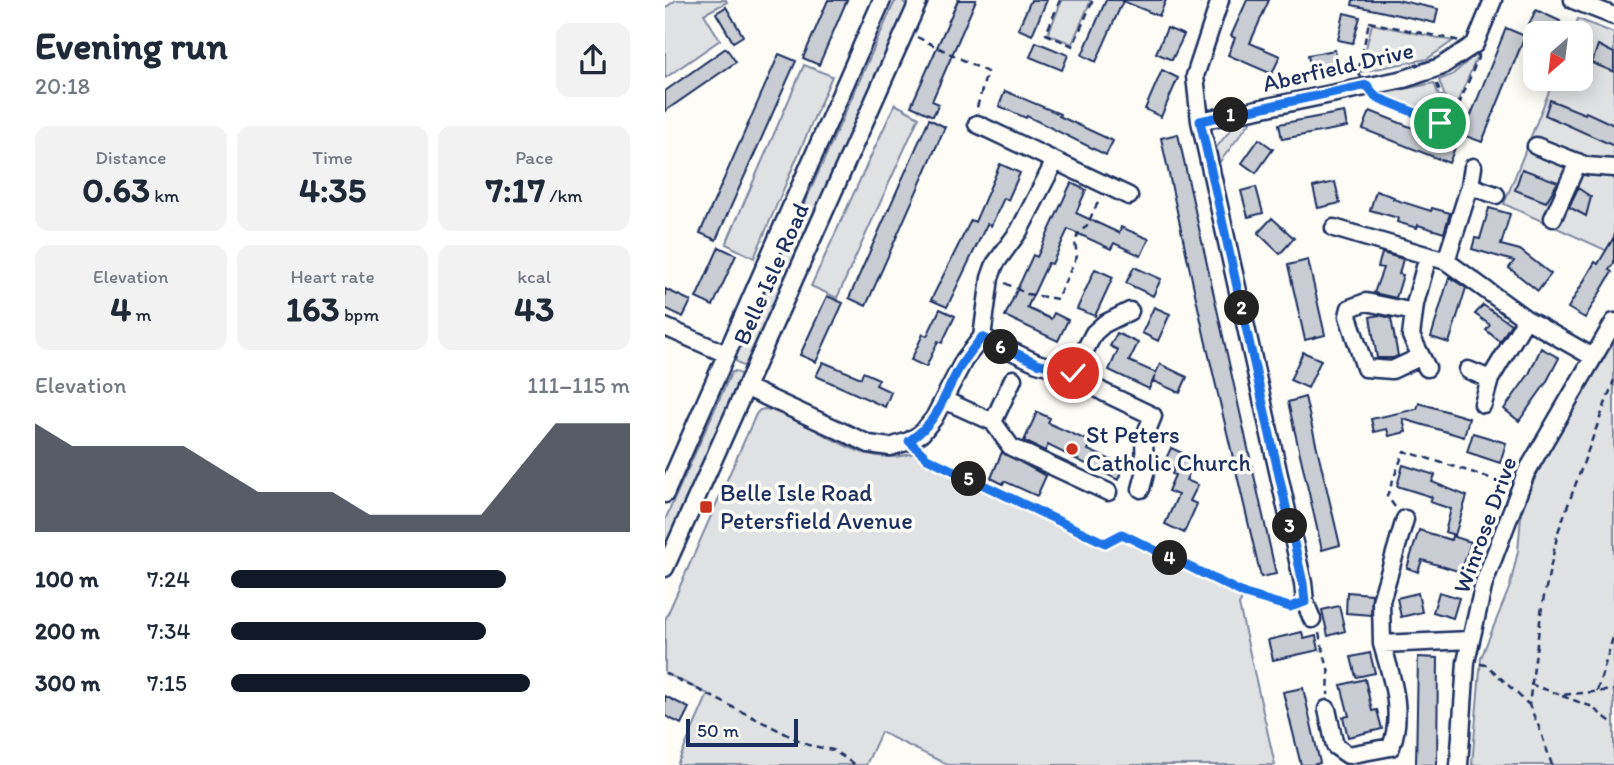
<!DOCTYPE html>
<html lang="en">
<head>
<meta charset="utf-8">
<style>
	:root { --surface:#fff; --page:#f2f2f3; --text:#1f2937; --muted:#747a83; --accent:#111827 }
	body { margin:0; font-family:Itim,sans-serif; background:var(--page); color:var(--text); height:100vh; display:flex; flex-direction:column; font-size:26px; white-space:nowrap }
	* { box-sizing:border-box; margin:0 }
	p { font-size:23px; color:var(--muted) }
	.icon { flex:none; width:38px; height:38px; fill:none; stroke:currentColor; stroke-width:2; stroke-linecap:round; stroke-linejoin:round }
	.map { position:relative; flex:1; overflow:hidden }
	.panel { display:flex; flex-direction:column; background:var(--surface); width:665px }
	.panel>* { flex:none }
	.needle { width:46px; rotate:208deg }
	.controls { position:absolute; left:858px; top:21px; display:grid; gap:14px }
	.controls a { display:grid; place-items:center; width:70px; height:70px; border-radius:14px; background:var(--surface); box-shadow:0 4px 18px #0003; font-size:35px }
	.scale { position:absolute; left:21px; bottom:18px; width:112px; box-sizing:border-box; padding-left:7px; border:4px solid #1b2f5e; border-top:0; font-size:19px; line-height:24px; white-space:nowrap; color:#1b2f5e; -webkit-text-stroke:5px #fdfcf7; paint-order:stroke }
	.pin { position:absolute; display:grid; place-items:center; width:60px; height:60px; color:#fff; margin:-30px; border:4px solid #fff; border-radius:50%; box-shadow:0 2px 7px #0007 }
	.km { position:absolute; width:35px; height:35px; margin:-18px; border-radius:50%; background:#222; color:#fff; font-size:19px; line-height:35px; text-align:center }
	.round { display:grid; place-items:center; flex:none; width:74px; height:74px; border-radius:14px; background:var(--page) }
	.summary { display:flex; align-items:center; justify-content:space-between; height:119px; padding:0 35px }
	h1 { font-size:38px; font-weight:700; line-height:52px }
	.metrics { display:grid; grid-template-columns:repeat(3,1fr); gap:10px; height:119px; padding:7px 35px }
	.metrics div { display:grid; align-content:center; border-radius:14px; background:var(--page); text-align:center }
	.metrics b { font-size:35px; font-weight:700 }
	.metrics small { font-size:19px; font-weight:400 }
	.metrics p { font-size:19px }
	.chart { height:196px; padding:14px 35px }
	.chart p { display:flex; justify-content:space-between }
	.chart svg { width:100%; height:126px; margin-top:7px; fill:var(--accent); opacity:.7 }
	ul { padding:0 35px; list-style:none; font-size:23px }
	li { display:grid; grid-template-columns:112px 84px 1fr; align-items:center; height:52px }
	li i { height:18px; border-radius:9px; background:var(--accent) }
	main { display:flex; flex:1; min-height:0 }
	.map>svg:first-child { display:block }
</style>
</head>
<body>
<main>
<section class="panel">
<div class="summary"><div><h1>Evening run</h1><p>20:18</p></div><a class="round"><svg class="icon" aria-label="share" viewBox="0 0 24 24"><path d="M12 15V3M7 8l5-5 5 5M5 13v7h14v-7"/></svg></a></div>
<div class="metrics">
<div><p>Distance</p><b>0.63<small> km</small></b></div>
<div><p>Time</p><b>4:35</b></div>
<div><p>Pace</p><b>7:17<small> /km</small></b></div>
</div>
<div class="metrics">
<div><p>Elevation</p><b>4<small> m</small></b></div>
<div><p>Heart rate</p><b>163<small> bpm</small></b></div>
<div><p>kcal</p><b>43</b></div>
</div>
<div class="chart"><p><span>Elevation</span>111–115 m</p>
<svg viewBox="0 0 160 44" preserveAspectRatio="none"><path d="M0 44V6L10 14L20 14L30 14L40 14L50 22L60 30L70 30L80 30L90 38L100 38L110 38L120 38L130 22L140 6L150 6L160 6V44z"/></svg>
</div>
<ul>
<li><b>100 m</b>7:24<i style="width:69%"></i></li>
<li><b>200 m</b>7:34<i style="width:64%"></i></li>
<li><b>300 m</b>7:15<i style="width:75%"></i></li>
</ul>
</section>
<div class="map">
<svg width="949" height="765" viewBox="0 0 949 765">
	<rect width="100%" height="100%" fill="#fdfcf7"/>
	<filter id="ink" filterUnits="userSpaceOnUse"><feTurbulence type="fractalNoise" baseFrequency=".0143" numOctaves="2"/><feDisplacementMap in="SourceGraphic" scale="14" xChannelSelector="R" yChannelSelector="G"/><feConvolveMatrix kernelMatrix="1 2 1 2 8 2 1 2 1" color-interpolation-filters="sRGB"/></filter>
	<g filter="url(#ink)">
		<path fill="#e0e1e3" stroke="#7e88a0" stroke-width="2" d="M11,0H61L62,2L39,14L55,40L0,78V8Z
			M233,0H237L243,7L83,364L77,366L71,361V357L229,3Z
			M397,0H426L407,44L383,34Z
			M913,19L949,33V254L839,204L889,79H915V33H907Z
			M707,24L788,41L762,59L695,72Z
			M812,53L813,54L787,117L774,80L787,75Z
			M139,65L167,76L89,258L61,244Z
			M769,83L784,122L775,121L715,96V94Z
			M230,104L254,117L172,298L146,286Z
			M589,117L554,163L551,148L574,119Z
			M949,340V765H807L816,658L845,586L853,551L856,516L853,514C880,453 915,397 949,340Z
			M70,371L75,374L76,379L0,554V520L66,373Z
			M100,409C154,420 194,475 254,451L262,458L440,543L457,534L580,594L574,605L610,765H283L216,732L201,765H12L43,694L0,673V620L91,414L95,410Z"/>
		<path fill="#c9ccd3" stroke="#1b2f5e" stroke-width="2" d="M163,0H182L154,65L138,58Z
			M293,0H311L267,101L274,104L268,116L246,106Z
			M366,0H382L367,35L353,29Z
			M441,0H501L494,16L458,1L431,62L417,55Z
			M582,0H604L585,43L615,56L607,74L563,55L570,38L566,36Z
			M688,0H732L773,9L770,23L687,5Z
			M61,7L78,36L68,42L51,13Z
			M871,10L895,21L889,33H884L864,24Z
			M679,13L695,17L688,43L673,40Z
			M502,28L519,35L507,60L491,53Z
			M841,28L860,36L817,142L798,135Z
			M371,42L403,55L397,70L365,57Z
			M933,45L949,53V72L927,63Z
			M61,48L71,62L0,111V91Z
			M670,50L673,66L646,71L643,55Z
			M114,54L131,61L51,240L35,233Z
			M497,70L513,78L496,117L480,109Z
			M340,91L395,114L394,116L448,141L441,155L362,116L361,118L334,106Z
			M885,100L920,114L921,112L949,125V146L880,115Z
			M705,111L791,145L784,163L698,129Z
			M679,112L682,127L617,139L614,124Z
			M264,119L280,127L201,306L184,298Z
			M513,134L611,574L596,577L540,339L496,138Z
			M594,139L608,149L591,173L577,163Z
			M335,164L355,173L343,200L339,198L326,226L322,224L282,307L266,300L306,220L310,222Z
			M857,169L893,182L881,202L850,190Z
			M670,182L675,203L653,208L648,187Z
			M406,183L421,190L411,213L454,233L456,227L484,239L476,256L449,243L446,249L403,229L387,264L383,263L362,308L386,319L389,313L403,320L393,341L340,316L368,255L372,257Z
			M591,187L598,213L583,217L576,191Z
			M913,188L926,197L921,216L904,207Z
			M711,191L729,197L728,199L766,211L767,208L785,213L779,233L753,225L752,228L732,222L733,218L705,210Z
			M824,208L845,214L836,245L855,250L886,274L873,291L844,268L849,261L807,249L810,238L815,239Z
			M607,218L629,238L615,254L593,233Z
			M949,237V263L944,270L947,272L920,318L903,308L930,262L933,264Z
			M54,247L71,255L48,306L31,298Z
			M717,253L738,259L734,274L738,275L731,298L709,293L718,268L713,267Z
			M643,260L660,335L640,340L623,265Z
			M469,267L496,279L488,296L461,283Z
			M430,269L448,277L430,316L412,309Z
			M784,277L801,288L784,343L766,337Z
			M0,289L26,301L18,317L0,308Z
			M162,296L178,303L151,362L135,355Z
			M818,305L846,324L835,342L821,330L825,325L810,314Z
			M489,307L505,314L493,341L477,333Z
			M275,309L290,316L277,343L273,341L261,367L246,360L258,334L262,336Z
			M714,315L726,318L733,356L728,358H712L705,317Z
			M452,333L473,343L464,361L491,373L495,364L522,377L515,393L488,381L490,376L484,389L444,370L453,350L445,346Z
			M876,348L894,358L881,383L854,421L839,409L864,374Z
			M638,352L656,360L643,388L625,380Z
			M158,362L196,378L198,372L214,379L211,385L226,392L220,407L151,376Z
			M640,397L675,545L657,550L623,402Z
			M754,403L804,418L799,437L738,419L741,432L724,436L722,429L709,432L706,419L752,409Z
			M372,412L385,418L383,423L426,442L423,450L451,462L450,465L458,468L453,480L383,445L380,451L359,441Z
			M808,433L841,443L835,463L802,452Z
			M506,448L531,459L521,480L533,485L525,501L532,504L519,533L500,524L513,495L503,491L510,475L507,474L509,469L498,465Z
			M337,452L381,476L372,496L339,481L338,484L326,478Z
			M738,465L770,475L767,482L802,496L790,535L780,532L786,509L765,502L767,497L732,486Z
			M754,530L786,540L787,536L806,542L796,572L757,560L753,572L742,568Z
			M682,592L707,594L706,615L681,613Z
			M774,592L794,598L788,618L768,612Z
			M753,593L757,612L736,617L732,598Z
			M674,606L680,631L663,636L657,610Z
			M637,632L639,639L651,636L654,650L608,660L603,640Z
			M705,653L710,673L691,677L686,657Z
			M753,657L773,658L772,765H751Z
			M700,679L707,711L712,710L717,729L683,737L678,717L684,716L676,685Z
			M638,688L655,763L647,765H636L618,692Z
			M0,696L24,708L16,724L0,716Z"/>
		<g fill="none" stroke-linecap="round" stroke-linejoin="round">
			<defs>
				<path id="minor" d="M555,0L530,76L535,121L638,583L640,602L647,619
					M908,0L949,16
					M535,121L739,79L775,67L810,44L828,0
					M312,124L464,196
					M871,146L922,166L949,168
					M805,186L831,195
					M888,218L913,162
					M669,228L781,261L861,319L928,357
					M781,261L805,186L808,167
					M749,312L701,302L685,308L683,316L700,368L727,370L755,357
					M0,327L61,354
					M317,337L372,363L408,373L438,392L488,416L479,438L480,474L476,489
					M762,368L746,336L750,304L763,256
					M803,370L825,379
					M408,373L429,333L439,324L465,311
					M80,387L204,444L225,447L244,441L257,433L269,418L299,360L317,337L325,278L330,264L354,231L390,161
					M279,400L328,422L348,379
					M818,404L825,379L861,319
					M328,422L346,447L443,492
					M0,494L217,0
					M0,568L254,0
					M717,644L716,601L740,519
					M662,709L670,746L683,755L726,747C739,712 727,678 717,644L805,640
					M794,765L801,662L819,583L861,473L949,322"/>
			</defs>
			<use href="#minor" stroke="#1b2f5e" stroke-width="21"/>
			<path stroke="#1b2f5e" stroke-width="2.5" stroke-dasharray="7 5" stroke-linecap="butt" d="M395,0L381,34L408,46L428,0
				M530,0L539,4
				M704,22L810,44L815,53L786,124L775,123L711,97L693,73Z
				M252,37L322,72L311,111
				M772,84L786,124
				M340,283L362,294L392,299L412,256L410,242L414,232L421,227L435,198
				M255,451L262,458L440,543L457,534L580,594L625,607
				M730,507L722,496L739,451L841,483
				M654,633L664,673L663,695
				M815,664L822,665L863,704
				M0,673L143,745L168,750L190,765
				M865,684L896,695L949,690
				M932,691L949,634
				M897,696L925,706L949,724
				M887,765L874,727L864,705L877,606L893,532L949,380"/>
			<use href="#minor" stroke="#fdfcf7" stroke-width="16"/>
		</g>
	</g>
	<g fill="none" stroke-linecap="round" stroke-linejoin="round" filter="url(#ink)">
		<defs>
			<path id="route" d="M408,373L372,363L317,337C308,349 298,360 291,374C276,402 272,422 244,441L262,458L440,543L457,534L580,594L625,607L640,602L638,583L535,121L702,85L711,97L775,123"/>
		</defs>
		<use href="#route" stroke="#fff" stroke-width="14"/>
		<use href="#route" stroke="#1a73e8" stroke-width="9"/>
	</g>
	<g fill="#c8321e" stroke="#fdfcf7" stroke-width="2.5">
		<circle cx="407" cy="449" r="7"/>
		<rect x="34" y="500" width="14" height="14" rx="3.5"/>
	</g>
	<g text-anchor="middle" stroke-width="7" stroke-linejoin="round" paint-order="stroke">
		<g font-size="24" fill="#1b2f5e" stroke="#fdfcf7">
			<text transform="translate(673 67) rotate(-13)" y="8">Aberfield Drive</text>
			<text transform="translate(106 274) rotate(-66)" y="8">Belle Isle Road</text>
			<text transform="translate(820 525) rotate(-70)" y="8">Winrose Drive</text>
		</g>
		<g font-size="24" fill="#1b2f5e" stroke="#fdfcf7" text-anchor="start">
			<text x="421" y="443">St Peters<tspan x="421" dy="28">Catholic Church</tspan></text>
			<text x="55" y="501">Belle Isle Road<tspan x="55" dy="28">Petersfield Avenue</tspan></text>
		</g>
	</g>
</svg>
<div class="controls">
<a><svg class="needle" viewBox="-14 -14 28 28"><path d="M0-13l5 13h-10z" fill="#e53935"/><path d="M0 13l5-13h-10z" fill="#747a83"/></svg></a>
</div>
<div class="scale">50 m</div>
<div class="pin" style="left:775px;top:123px;background:#1e9e55"><svg class="icon" aria-label="arrive" viewBox="0 0 24 24"><path d="M6 21V4h12l-3 4 3 4H6"/></svg></div>
<div class="pin" style="left:408px;top:373px;background:#d93025"><svg class="icon" aria-label="check" viewBox="0 0 24 24"><path d="M5 12l5 5 9-10"/></svg></div>
<b class="km" style="left:566px;top:115px">1</b>
<b class="km" style="left:577px;top:308px">2</b>
<b class="km" style="left:625px;top:526px">3</b>
<b class="km" style="left:505px;top:558px">4</b>
<b class="km" style="left:304px;top:479px">5</b>
<b class="km" style="left:336px;top:347px">6</b>
</div>
</main>
</body>
</html>
